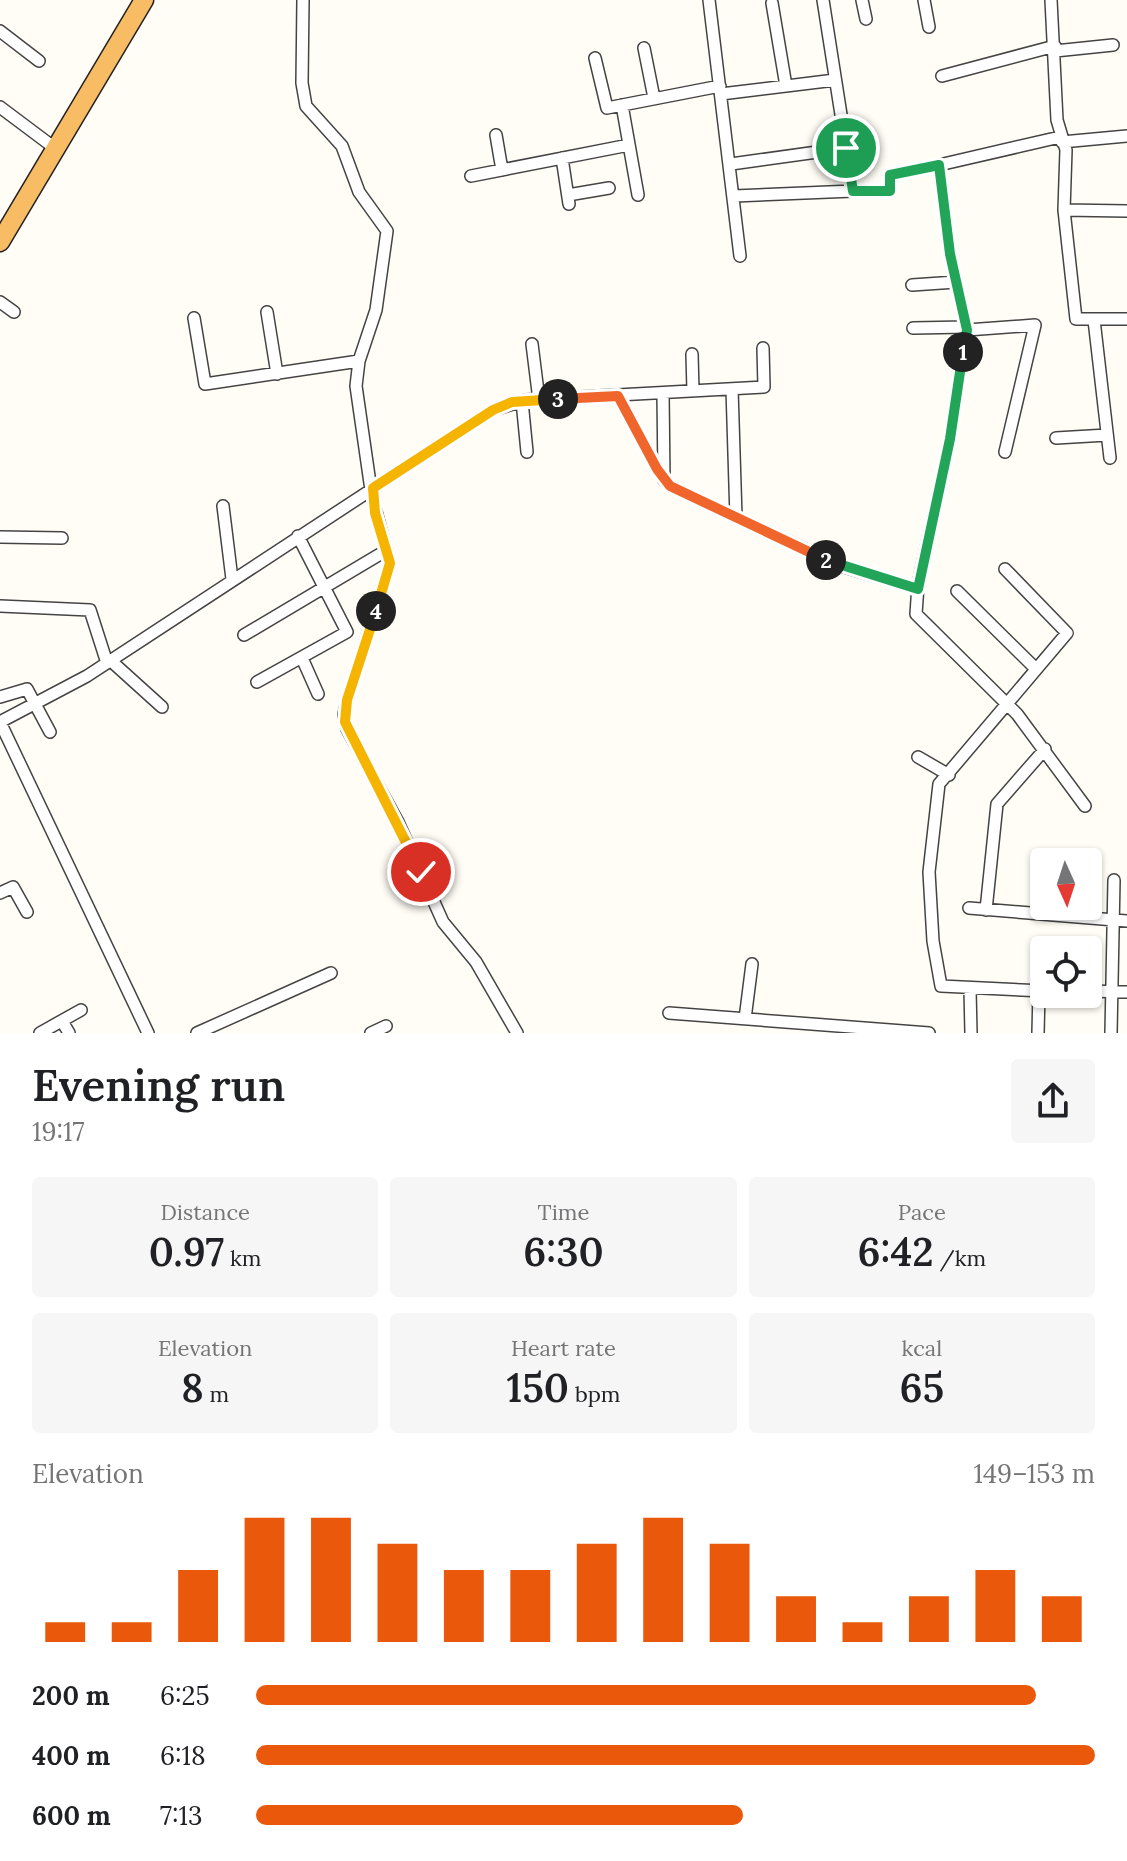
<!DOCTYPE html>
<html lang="en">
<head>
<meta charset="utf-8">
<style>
	:root { --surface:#fff; --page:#f6f6f6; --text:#202124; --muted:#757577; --accent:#ea580c }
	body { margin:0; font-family:Lora,serif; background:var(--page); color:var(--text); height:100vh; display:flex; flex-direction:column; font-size:30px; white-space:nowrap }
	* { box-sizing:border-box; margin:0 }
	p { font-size:26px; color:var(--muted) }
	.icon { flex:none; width:44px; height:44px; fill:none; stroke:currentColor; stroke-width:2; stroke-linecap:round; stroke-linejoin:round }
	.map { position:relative; height:1033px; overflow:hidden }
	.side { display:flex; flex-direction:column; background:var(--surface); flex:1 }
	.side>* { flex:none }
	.needle { width:52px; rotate:177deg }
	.controls { position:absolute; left:1030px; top:848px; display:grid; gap:16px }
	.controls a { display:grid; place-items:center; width:72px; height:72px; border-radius:8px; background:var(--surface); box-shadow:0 2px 6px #0004; font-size:40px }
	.pin { position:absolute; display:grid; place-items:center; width:68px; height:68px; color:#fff; margin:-34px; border:4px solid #fff; border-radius:50%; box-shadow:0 2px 8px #0007 }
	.km { position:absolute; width:40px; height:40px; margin:-20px; border-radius:50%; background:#222; color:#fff; font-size:22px; line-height:40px; text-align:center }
	.round { display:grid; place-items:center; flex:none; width:84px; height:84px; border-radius:8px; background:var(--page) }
	.overview { display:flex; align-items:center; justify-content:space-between; height:136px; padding:0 32px }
	h1 { font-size:44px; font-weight:600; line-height:60px }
	.stats { display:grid; grid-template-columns:repeat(3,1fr); gap:12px; height:136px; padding:8px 32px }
	.stats div { display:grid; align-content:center; border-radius:8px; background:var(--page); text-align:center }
	.stats b { font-size:40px; font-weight:600 }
	.stats small { font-size:22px; font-weight:400 }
	.stats p { font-size:22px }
	.chart { height:224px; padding:16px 32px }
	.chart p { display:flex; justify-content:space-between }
	.chart svg { width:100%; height:144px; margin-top:8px; stroke:var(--accent); stroke-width:6 }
	ul { padding:0 32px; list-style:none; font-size:26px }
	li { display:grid; grid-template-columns:128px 96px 1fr; align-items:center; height:60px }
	li i { height:20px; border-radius:10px; background:var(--accent) }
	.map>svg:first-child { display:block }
</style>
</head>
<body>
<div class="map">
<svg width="1127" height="1033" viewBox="0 0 1127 1033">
	<rect width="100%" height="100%" fill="#fffdf5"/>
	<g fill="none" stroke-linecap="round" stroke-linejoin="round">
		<defs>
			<path id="minor" d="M303,0L302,83L306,106L342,146L359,192L387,231L376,310L359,361L356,386L372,497L390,563L347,700L344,715L347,729L398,822L443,922L476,962L517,1033
				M709,0L740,256
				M862,0L866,19
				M924,0L929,27
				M1051,0L1057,120L1066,150L1064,210L1076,319H1127
				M772,3L786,86
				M0,31L39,61
				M644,48L654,98
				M1055,51L1113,45
				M595,58L607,108L720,86
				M942,76L1055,46
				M721,94L835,80
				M622,105L638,195
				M0,107L56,149
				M496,135L502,170
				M1060,137L939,165L950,254L967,330L950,439L918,585L916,614L1017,714L1085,806
				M1062,142L1127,136
				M562,158L569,204
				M731,164L846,148
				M471,176L629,145
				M853,191H890V175L939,165
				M568,195L609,188
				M734,196L853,191L823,0
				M1064,210L1127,211
				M912,285L956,282
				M0,302L14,312
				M267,312L277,374
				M194,318L205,384L359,361
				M1094,320L1110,458
				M913,328L966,327
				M967,330L1035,325L1005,452
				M532,344L539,400
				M692,354L693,391
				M732,389L736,517
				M663,393L664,480
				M618,396L657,469L670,486L841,566L918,589
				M522,401L527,452
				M1056,438L1107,435
				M223,506L232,579
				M0,537L62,538
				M1005,569L1067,633L939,784L929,872L933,941L941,986L1044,991
				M957,591L1036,669
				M0,606L90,610L107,663
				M244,635L387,550
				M302,658L318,694
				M110,660L162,707
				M257,682L347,632L298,536
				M0,697L27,689L50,732
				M0,722L87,676L493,410L526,400L764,387L763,348
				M0,722L148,1033
				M918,757L949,775
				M0,893L13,887L27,912
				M969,908L1127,921
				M986,910L997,804L1045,749
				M1041,914L1044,891
				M970,990L971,1033
				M1088,991L1127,992
				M669,1013L929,1033
				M745,1019L752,964
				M62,1021L69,1033
				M40,1033L81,1010
				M197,1033L331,973
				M371,1033L386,1026
				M1038,1033L1039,991
				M1111,1033L1114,880"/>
			<path id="trunk" d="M0,242L144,0"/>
		</defs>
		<use href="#minor" stroke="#444" stroke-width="14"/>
		<use href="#trunk" stroke="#222" stroke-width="21"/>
		<use href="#minor" stroke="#fff" stroke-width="11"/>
		<use href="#trunk" stroke="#f7bc64" stroke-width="18"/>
	</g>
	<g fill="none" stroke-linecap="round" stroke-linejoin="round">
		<defs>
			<path id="split-1" d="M846,148L853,191H890V175L939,165L950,254L967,330L963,352"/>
			<path id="split-2" d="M826,560L918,589L950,439L963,352"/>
			<path id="split-3" d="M558,399L618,396L657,469L670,486L826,560"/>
			<path id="split-4" d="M376,611L390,563L375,513L373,488L493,410L512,402L558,399"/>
			<path id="split-5" d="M376,611L347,700L345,722L421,872"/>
		</defs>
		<use href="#split-1" stroke="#fff" stroke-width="16"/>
		<use href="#split-2" stroke="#fff" stroke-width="16"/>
		<use href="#split-3" stroke="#fff" stroke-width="16"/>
		<use href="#split-4" stroke="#fff" stroke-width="16"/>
		<use href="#split-5" stroke="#fff" stroke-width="16"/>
		<use href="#split-1" stroke="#22a559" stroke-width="10"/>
		<use href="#split-2" stroke="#22a559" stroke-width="10"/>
		<use href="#split-3" stroke="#f0652b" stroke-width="10"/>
		<use href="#split-4" stroke="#f5b400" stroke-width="10"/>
		<use href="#split-5" stroke="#f5b400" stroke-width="10"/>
	</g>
</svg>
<div class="controls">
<a><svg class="needle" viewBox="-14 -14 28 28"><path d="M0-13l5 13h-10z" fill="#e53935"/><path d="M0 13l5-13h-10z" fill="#757577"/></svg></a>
<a><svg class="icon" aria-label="locate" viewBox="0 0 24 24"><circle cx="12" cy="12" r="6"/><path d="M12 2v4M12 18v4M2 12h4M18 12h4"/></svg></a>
</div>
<div class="pin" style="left:846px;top:148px;background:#1e9e55"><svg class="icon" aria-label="arrive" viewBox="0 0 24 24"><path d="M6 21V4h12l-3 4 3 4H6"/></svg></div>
<div class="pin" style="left:421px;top:872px;background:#d93025"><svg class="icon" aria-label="check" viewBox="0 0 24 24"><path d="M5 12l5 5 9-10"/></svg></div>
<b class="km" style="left:963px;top:352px">1</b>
<b class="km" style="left:826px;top:560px">2</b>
<b class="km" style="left:558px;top:399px">3</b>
<b class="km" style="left:376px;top:611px">4</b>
</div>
<section class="side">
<div class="overview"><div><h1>Evening run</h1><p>19:17</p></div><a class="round"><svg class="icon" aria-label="share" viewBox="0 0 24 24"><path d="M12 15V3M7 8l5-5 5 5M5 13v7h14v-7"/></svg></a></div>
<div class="stats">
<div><p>Distance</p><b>0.97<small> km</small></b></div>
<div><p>Time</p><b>6:30</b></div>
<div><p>Pace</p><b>6:42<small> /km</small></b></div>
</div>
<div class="stats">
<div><p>Elevation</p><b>8<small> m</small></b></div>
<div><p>Heart rate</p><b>150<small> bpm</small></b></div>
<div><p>kcal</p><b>65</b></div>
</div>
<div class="chart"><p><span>Elevation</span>149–153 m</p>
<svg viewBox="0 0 160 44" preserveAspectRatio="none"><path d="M5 44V38M15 44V38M25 44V22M35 44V6M45 44V6M55 44V14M65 44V22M75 44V22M85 44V14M95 44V6M105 44V14M115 44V30M125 44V38M135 44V30M145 44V22M155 44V30"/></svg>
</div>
<ul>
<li><b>200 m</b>6:25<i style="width:93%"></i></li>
<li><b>400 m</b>6:18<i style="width:100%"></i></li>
<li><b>600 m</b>7:13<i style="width:58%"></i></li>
</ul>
</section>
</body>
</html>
